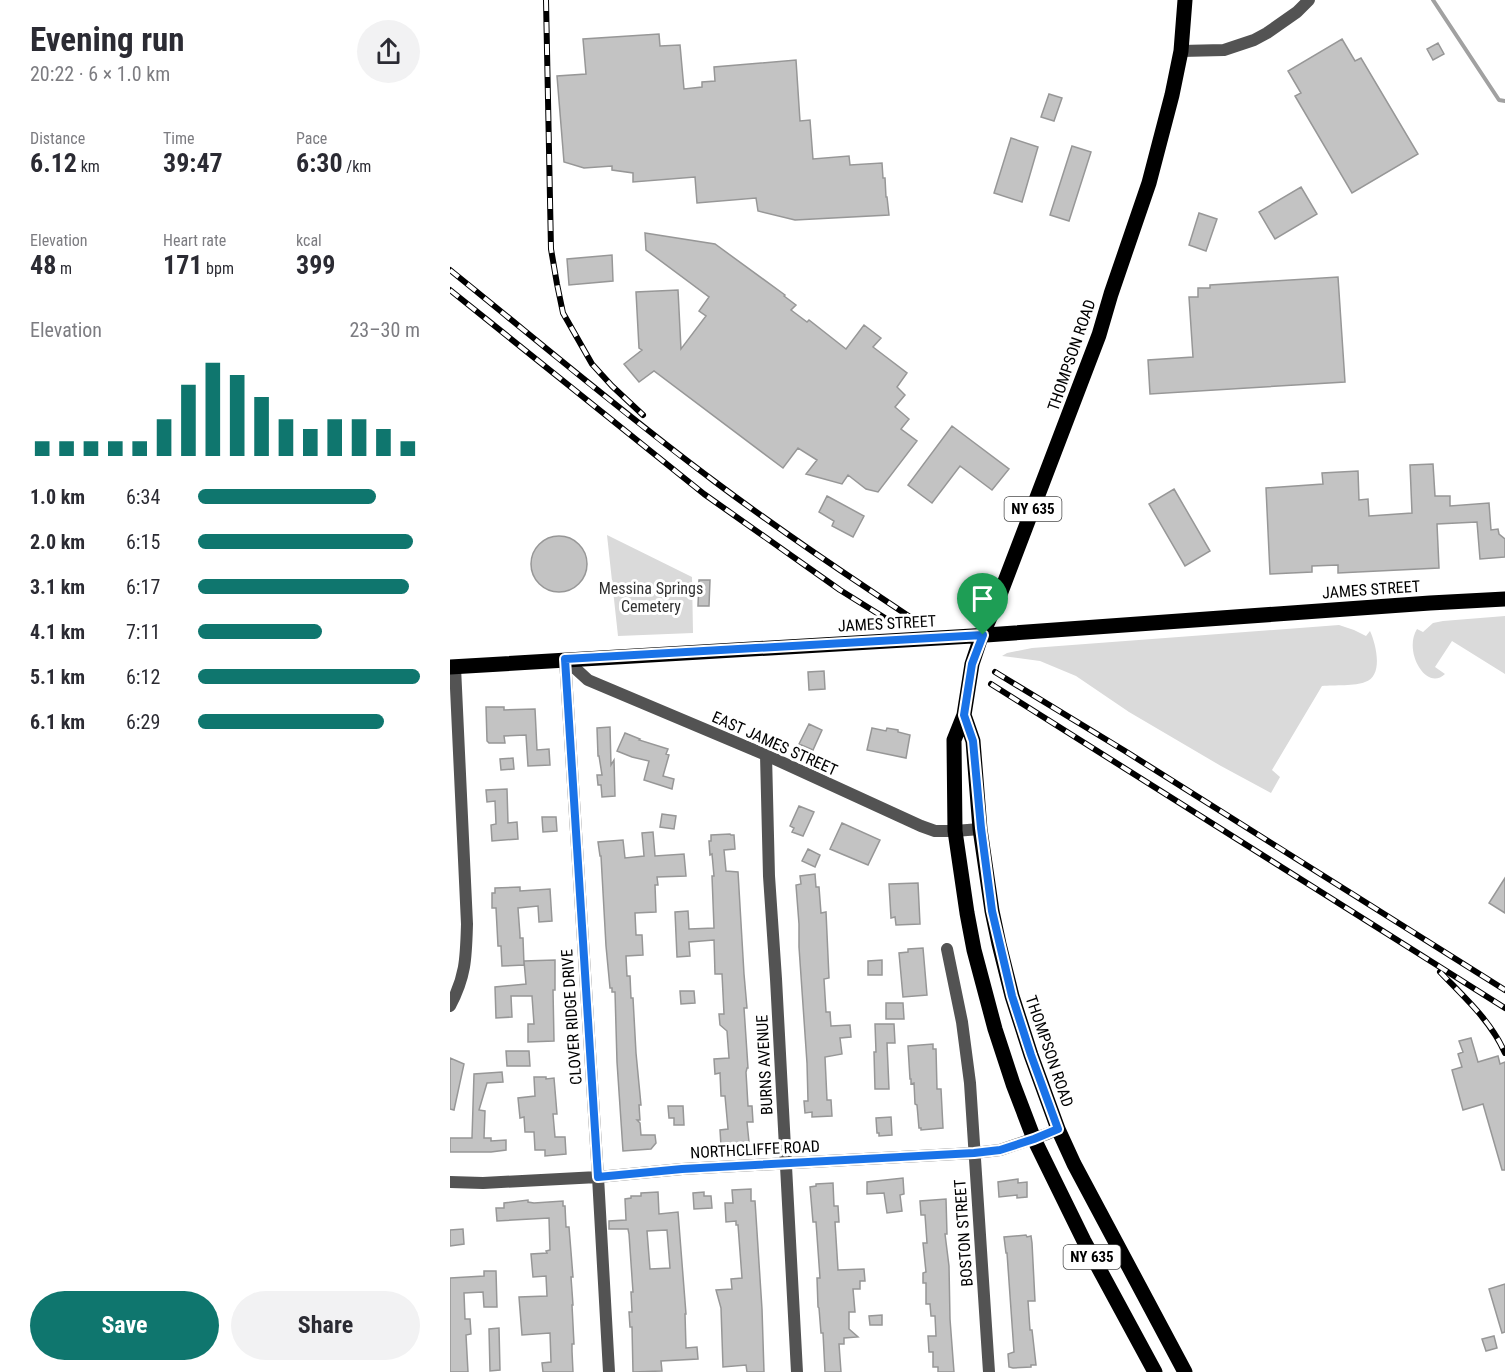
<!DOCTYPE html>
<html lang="en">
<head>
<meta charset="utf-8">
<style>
	:root { --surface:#fff; --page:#f2f2f3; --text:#2b2b33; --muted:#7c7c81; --accent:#0f766e }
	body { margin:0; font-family:"Roboto Condensed",sans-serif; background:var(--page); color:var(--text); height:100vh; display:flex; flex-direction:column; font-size:22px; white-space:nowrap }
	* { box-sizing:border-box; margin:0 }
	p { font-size:20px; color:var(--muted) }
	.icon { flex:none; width:33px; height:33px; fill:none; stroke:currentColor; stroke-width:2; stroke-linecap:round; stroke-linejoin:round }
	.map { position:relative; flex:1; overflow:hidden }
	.panel { display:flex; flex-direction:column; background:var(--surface); width:450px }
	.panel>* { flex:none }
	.pin { position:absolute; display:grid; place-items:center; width:51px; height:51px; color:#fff; margin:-62px -26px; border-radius:50% 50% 50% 0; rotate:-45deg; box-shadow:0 0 6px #0007 }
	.pin .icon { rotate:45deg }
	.round { display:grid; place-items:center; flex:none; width:63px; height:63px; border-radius:32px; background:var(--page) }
	.overview { display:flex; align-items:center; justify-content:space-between; height:102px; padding:0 30px }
	h1 { font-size:33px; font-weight:700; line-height:45px }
	.metrics { display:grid; grid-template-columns:repeat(3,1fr); gap:9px; height:102px; padding:6px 30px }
	.metrics div { display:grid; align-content:center }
	.metrics b { font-size:26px; font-weight:700 }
	.metrics small { font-size:16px; font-weight:400 }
	.metrics p { font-size:16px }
	.chart { height:168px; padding:12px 30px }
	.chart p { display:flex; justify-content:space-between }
	.chart svg { width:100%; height:108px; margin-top:6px; stroke:var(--accent); stroke-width:6 }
	.cta { display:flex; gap:12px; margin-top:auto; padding:12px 30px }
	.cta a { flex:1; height:69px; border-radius:36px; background:var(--accent); color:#fff; font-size:24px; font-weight:700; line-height:69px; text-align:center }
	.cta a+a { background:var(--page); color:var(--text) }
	ul { padding:0 30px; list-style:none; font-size:20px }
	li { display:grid; grid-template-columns:96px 72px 1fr; align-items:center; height:45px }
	li i { height:15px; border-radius:8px; background:var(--accent) }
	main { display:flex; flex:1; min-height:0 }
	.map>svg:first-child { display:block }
</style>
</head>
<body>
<main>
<section class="panel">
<div class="overview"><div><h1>Evening run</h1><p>20:22 · 6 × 1.0 km</p></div><a class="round"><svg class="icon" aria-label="share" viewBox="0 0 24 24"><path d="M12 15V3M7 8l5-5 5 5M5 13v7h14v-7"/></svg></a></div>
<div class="metrics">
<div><p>Distance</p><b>6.12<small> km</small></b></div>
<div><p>Time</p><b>39:47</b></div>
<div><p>Pace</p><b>6:30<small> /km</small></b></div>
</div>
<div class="metrics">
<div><p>Elevation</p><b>48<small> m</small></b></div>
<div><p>Heart rate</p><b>171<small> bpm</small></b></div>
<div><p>kcal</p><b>399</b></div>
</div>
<div class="chart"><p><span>Elevation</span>23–30 m</p>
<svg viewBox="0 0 160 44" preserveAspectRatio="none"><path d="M5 44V38M15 44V38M25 44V38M35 44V38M45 44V38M55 44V29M65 44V15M75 44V6M85 44V11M95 44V20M105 44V29M115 44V33M125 44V29M135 44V29M145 44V33M155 44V38"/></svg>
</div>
<ul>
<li><b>1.0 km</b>6:34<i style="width:80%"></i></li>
<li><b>2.0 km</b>6:15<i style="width:97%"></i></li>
<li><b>3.1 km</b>6:17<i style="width:95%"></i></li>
<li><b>4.1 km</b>7:11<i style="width:56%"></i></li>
<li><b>5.1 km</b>6:12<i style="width:100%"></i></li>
<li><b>6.1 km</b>6:29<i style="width:84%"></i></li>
</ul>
<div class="cta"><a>Save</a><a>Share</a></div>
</section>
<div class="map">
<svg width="1055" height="1372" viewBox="0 0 1055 1372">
	<rect width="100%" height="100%" fill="#fff"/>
	<path fill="#dadada" d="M157,535L242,577L243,633L168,636Z
		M1055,616V674L1002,641L985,667L995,674C976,692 953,651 967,629L973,632L983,623L993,621Z
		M889,625L904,630L916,636L920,631C926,644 934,676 915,682C906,686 884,685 872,686L822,770L830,777L821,793L771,766L679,712L626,676L590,661L552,656L557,653L582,648Z"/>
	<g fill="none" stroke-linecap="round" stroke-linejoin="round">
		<path stroke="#a1a1a1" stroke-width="4" d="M983,0L1049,100L1055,101"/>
	</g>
	<path fill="#c3c3c3" stroke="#979797" stroke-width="1.5" fill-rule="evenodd" d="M209,34L210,46L230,45L234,89L252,87V82L265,81L264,67L346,60L350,121L360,120L363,159L399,156L400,165L432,163L433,178H435L436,197H437L439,215L345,220L308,211L306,198L247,203L245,177L183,182V173L162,170V166L134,168L114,162L107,76L136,74L133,39Z
		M892,39L905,61L911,58L968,154L902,193L845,96L851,93L838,71Z
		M988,43L994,54L983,60L977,49Z
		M599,94L612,98L604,121L591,117Z
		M561,138L588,147L572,202L544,193Z
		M622,146L641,152L619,221L600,215Z
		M851,187L867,214L825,239L809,212Z
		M749,213L767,219L756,251L739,245Z
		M195,233L265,244L335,295L334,296L346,305L341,310L357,322L359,320L396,349L414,325L431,338L423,347L457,373L447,387L455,395L445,407L459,419L451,429L467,441L428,492L416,489L398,475L392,484L356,474L367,460L348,448L333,468L204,371L189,382L174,364L192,350L189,348L186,292L228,290L231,349L256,316L249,311L259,297L196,250Z
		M162,255L163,281L119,285L117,259Z
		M888,277L895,382L700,394L698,360L743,357L739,297H748V288H760V285Z
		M502,426L559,469L542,490L510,466L482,503L458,485Z
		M983,464L985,496H1000V506L1039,503L1041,530L1048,529L1049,534L1055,539V557L1030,559L1027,522L987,524L989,568L888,573V565L862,566V572L820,574L816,488L873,484L872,473L908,471L909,500L918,499L919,516L962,513L960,465Z
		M724,489L760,551L735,566L699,504Z
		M377,496L414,516L403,537L382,526L384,521L369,512Z
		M81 564a28 28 0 1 1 56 0a28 28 0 1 1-56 0Z
		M249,580H260L259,606H248Z
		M374,671L375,689L359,690L358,672Z
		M36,707H54V710L85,709L87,750L99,749L100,765L78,766L76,735L54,736L55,743H39L37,741Z
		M359,724L372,730L363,750L349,744Z
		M160,727L161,765L164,760L165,796L152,797L151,785H148L147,775H152L149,756H148L147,728Z
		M422,728L436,731L437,728L448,730V732L460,735L456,758L417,750Z
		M175,733L190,739L189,740L218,749L216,754L219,755L213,776L224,779L222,789L194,780L199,761L182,757L167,751Z
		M63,758L64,769L51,770L50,759Z
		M57,789L58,823L67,822L68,839L42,841L41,825L46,824L45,801L37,802L36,790Z
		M349,806L364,812L353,836L342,832L344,828L340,826Z
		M212,814L226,816L224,829L210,827Z
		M92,817H106L107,831L93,832Z
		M392,823L430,840L418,865L380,849Z
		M203,832L205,856L234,854L236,876L207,877L208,885H205L206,912L185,913L186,935H192L193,955L176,956L177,976H180L181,998H183L186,1053L191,1105H189L190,1120H187L190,1123L191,1135H205L206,1143L201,1149L173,1151L167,1062L165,992H162V988H160L156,946L151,856H150L148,842L173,840L175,858L194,856L192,833Z
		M280,834L281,835H284L285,849L274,850L276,871L288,872L294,974L297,1008H294L298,1068H297L296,1072L298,1106H302L303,1122H297L299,1142L282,1143V1146H271L270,1130L278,1129L275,1096H271L270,1073L265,1074L264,1059L279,1058L277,1031L270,1025L269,1014H274L272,974H265L264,940L239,942L240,956L227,957L225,912L238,911L239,929L264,928L262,876H264L262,854L260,855L259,841H261V835Z
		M358,849L370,855L365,867L352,861Z
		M365,874L366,887H369L371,913L376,912L379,978L374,979L376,1012H380L381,1026L400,1025L401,1037L390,1038L392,1054L375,1057L377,1100H381L382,1116L362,1117V1112L355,1113L354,1101H358L357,1063L349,947V924L346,885L351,884L350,876Z
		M1055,878V913L1039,903Z
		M468,883L470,924L446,925L445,917L441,918L439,884Z
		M70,887V891L100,889L102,921L89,922L88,906L68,908L70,935V938H73L74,965L52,966L51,946H48L46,908H42V893H45V888Z
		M473,948L477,995L453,997L449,953L458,952V949Z
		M105,960V990H103L104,1041L78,1042V1024H84L82,996H61L62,1017L46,1018L45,987L76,984L74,961Z
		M432,960V975H418V961Z
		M230,991H244L245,1003L231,1004Z
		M436,1003H453L454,1019H436Z
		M425,1024H444L445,1043H437L439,1089H425L424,1052H426Z
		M1021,1038L1028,1062L1048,1056L1050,1064L1055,1062V1170H1052L1033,1104L1013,1110L1002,1070L1012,1067L1008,1054L1013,1052L1009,1041Z
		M483,1044V1049H486L487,1089H491L493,1128L471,1130V1128H469L467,1105L465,1104L464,1083L461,1084V1079H460L458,1046Z
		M56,1051H79L80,1066H57Z
		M0,1058L14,1064L4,1110L0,1109Z
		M52,1072L53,1082L37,1083L29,1110L35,1111L34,1138H41V1141L56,1140V1150L41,1152H0V1138H22L24,1074Z
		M84,1077H96V1079L104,1078L107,1114H103L105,1137H115L116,1154L95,1156V1150H85L84,1132H75L74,1117L70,1118L68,1098L85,1096Z
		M218,1106H233L234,1125H224V1118H219Z
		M441,1117L442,1135L429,1136V1133H427L426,1118Z
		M453,1178L454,1194L450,1195L452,1211L437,1213L434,1193L417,1194V1182Z
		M568,1179V1183L577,1182V1197L567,1198V1195L549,1197L548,1182Z
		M383,1183L384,1206H388L389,1222H385L388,1270L414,1269L415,1281H410V1289H403L405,1312H399V1329L408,1337L394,1338V1344H389L391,1372H375L373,1333H371L369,1308L368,1307L367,1278H370L366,1222H363L360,1187L366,1186V1184Z
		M301,1189V1201H305L312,1309L314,1372H297L296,1365L273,1367L271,1308L266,1290L282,1289L281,1279L292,1278L288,1225H286V1221L276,1222L275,1203H283L282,1190Z
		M208,1192L209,1214L228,1212L236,1314H235L236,1348L247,1347L248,1359L211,1361L212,1371L183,1372L182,1327H180L179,1312H182L181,1292H183L179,1234L178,1229H159V1221L176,1220L175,1199L181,1198V1196H191V1193ZM217,1230L220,1268L200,1269L197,1231Z
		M254,1192V1196H261L262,1208L244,1209L243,1193Z
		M496,1199L497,1234H495L499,1266L500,1319L504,1372H488V1367H483V1352H479L478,1336H486L485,1316H481L480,1304H476V1283H473V1273L476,1272L473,1243H477L475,1215H471L470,1201Z
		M78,1200V1202L84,1203L113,1201V1206H115L116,1227H119L123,1277H121L123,1305H122L124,1344H122V1351L123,1372H93L92,1363L101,1362L100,1333L72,1335L69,1297L97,1296L96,1276L83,1277L81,1254L97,1253L96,1251L100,1250L99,1218L47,1221L46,1208H54V1203Z
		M13,1229L14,1244L0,1246V1230Z
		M576,1235L577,1237L581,1236L582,1243L585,1301H578L580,1330H582L586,1365H581V1367L563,1368L559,1367L558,1354L564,1352L557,1253H556L554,1237Z
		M34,1271H46L47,1307H34L33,1292L14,1293L15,1319H20L21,1334L16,1335L18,1372H0V1278L34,1276Z
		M1055,1284V1332L1052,1333L1039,1289Z
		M432,1315V1325H420L419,1316Z
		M49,1328L50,1370L40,1371L39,1329Z
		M1044,1336L1047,1348L1036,1351L1032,1339Z"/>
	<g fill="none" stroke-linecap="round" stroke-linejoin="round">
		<path stroke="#535353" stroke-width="12" d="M731,51L774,50L804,40L817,33L847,12L859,0
			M115,659L148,1177L159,1372
			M115,659L138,680L316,755L471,826L485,831H505L530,829
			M316,755L319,876L326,979L347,1372
			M497,949L512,1022L520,1083L539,1372
			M0,1006C16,976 16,957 17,924L5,667
			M0,1182L33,1183L148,1177L232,1169L524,1153L550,1150L597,1134L608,1129"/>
		<path stroke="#000" stroke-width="15" d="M0,667L522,636L980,603L1055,599
			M514,715L523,741L530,829L542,911L549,944L562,996L581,1055L608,1129L624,1164L735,1372
			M705,1372L634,1241L584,1139L563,1084L545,1029L524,950L517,913L505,831L504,740L514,715L522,664L530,640L549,597L649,335L661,294L699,183L722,95L731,51L735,0"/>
		<defs>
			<path id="rail" d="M96,0L101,249L107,284L113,313L142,364L162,386L193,415
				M0,270C88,341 174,414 264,481C328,529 394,573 460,617
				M0,290L254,494L390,590L435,618
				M545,672L675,751L1055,990
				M541,684L1055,1008
				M990,972C1014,997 1041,1021 1055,1053"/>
		</defs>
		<use href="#rail" stroke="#000" stroke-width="6"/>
		<use href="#rail" stroke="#fff" stroke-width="4" stroke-dasharray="11" stroke-linecap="butt"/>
	</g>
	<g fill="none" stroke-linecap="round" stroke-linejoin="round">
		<defs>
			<path id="route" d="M533,635L522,664L514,715L523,741L531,828L542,911L562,996L581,1055L608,1129L584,1139L550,1150L524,1153L232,1169L148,1177L115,659Z"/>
		</defs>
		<use href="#route" stroke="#fff" stroke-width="12"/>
		<use href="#route" stroke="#1a73e8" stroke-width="8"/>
	</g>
	<g text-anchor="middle" stroke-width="6" stroke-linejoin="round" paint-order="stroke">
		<g fill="#fff" stroke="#4c4c4c" stroke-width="1.5">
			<rect x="554.5" y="497" width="57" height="24" rx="4.5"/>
			<rect x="613.5" y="1245" width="57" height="24" rx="4.5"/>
		</g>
		<g font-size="15" font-weight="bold" fill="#000">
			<text x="583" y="514">NY 635</text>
			<text x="642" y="1262">NY 635</text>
		</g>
		<g font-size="16" fill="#000" stroke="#fff">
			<text transform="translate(621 355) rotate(-71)" y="6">THOMPSON ROAD</text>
			<text transform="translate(921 589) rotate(-4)" y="6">JAMES STREET</text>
			<text transform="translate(437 623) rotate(-3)" y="6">JAMES STREET</text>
			<text transform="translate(325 743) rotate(24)" y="6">EAST JAMES STREET</text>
			<text transform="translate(121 1017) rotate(-94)" y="6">CLOVER RIDGE DRIVE</text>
			<text transform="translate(600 1051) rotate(71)" y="6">THOMPSON ROAD</text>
			<text transform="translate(314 1065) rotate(-93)" y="6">BURNS AVENUE</text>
			<text transform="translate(305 1149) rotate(-3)" y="6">NORTHCLIFFE ROAD</text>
			<text transform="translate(513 1233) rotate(-94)" y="6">BOSTON STREET</text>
		</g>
		<g font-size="16" fill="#313131" stroke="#fff">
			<text x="201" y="594">Messina Springs<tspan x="201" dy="18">Cemetery</tspan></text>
		</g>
	</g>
</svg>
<div class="pin" style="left:533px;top:635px;background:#1e9e55"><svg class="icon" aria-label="arrive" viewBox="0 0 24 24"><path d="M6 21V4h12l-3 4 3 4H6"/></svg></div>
</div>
</main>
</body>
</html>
